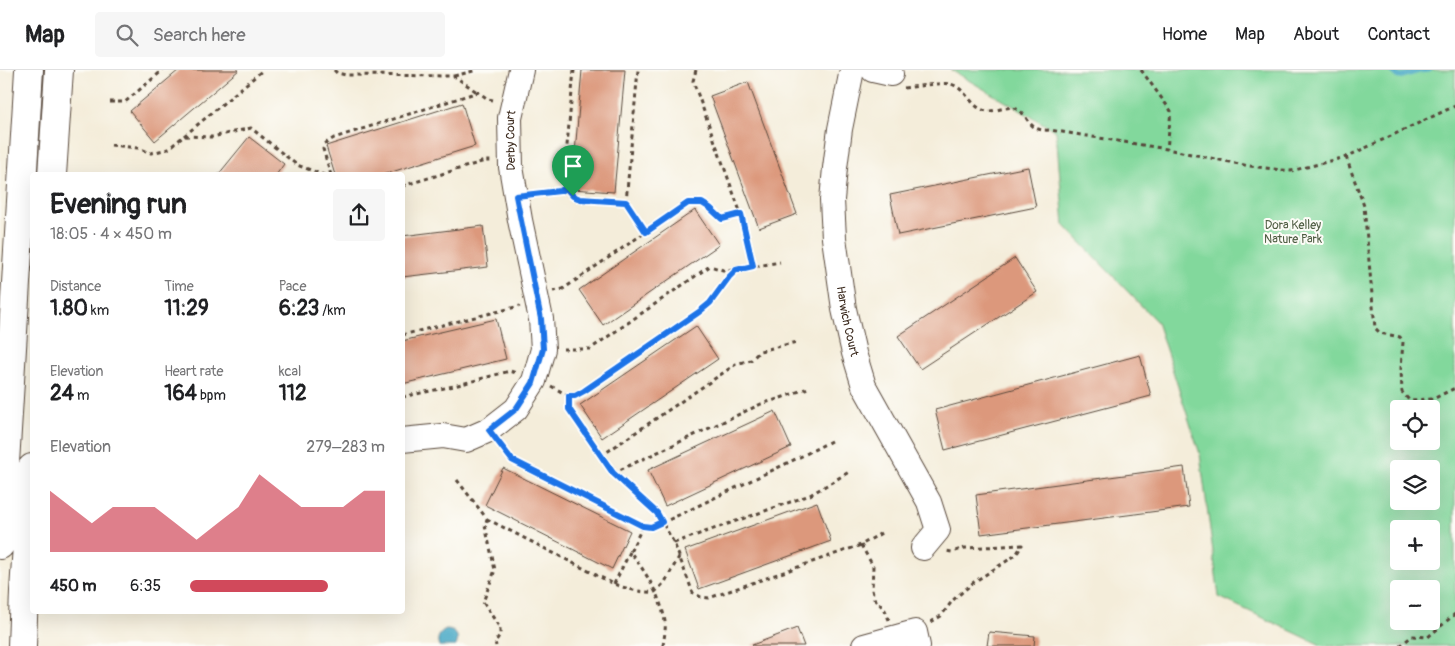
<!DOCTYPE html>
<html lang="en">
<head>
<meta charset="utf-8">
<style>
	:root { --surface:#fff; --page:#f6f6f6; --text:#202124; --muted:#757577; --line:#e0e0e0; --accent:#d1495b }
	body { margin:0; font-family:Pangolin,sans-serif; background:var(--page); color:var(--text); height:100vh; display:flex; flex-direction:column; font-size:19px; white-space:nowrap }
	* { box-sizing:border-box; margin:0 }
	p { font-size:16px; color:var(--muted) }
	.icon { flex:none; width:28px; height:28px; fill:none; stroke:currentColor; stroke-width:2; stroke-linecap:round; stroke-linejoin:round }
	.map { position:relative; flex:1; overflow:hidden }
	.details { position:absolute; left:30px; top:102px; width:375px; height:442px; display:flex; flex-direction:column; background:var(--surface); border-radius:5px; box-shadow:0 5px 20px #0002 }
	.details>* { flex:none }
	.tools { position:absolute; left:1390px; top:330px; display:grid; gap:10px }
	.tools a { display:grid; place-items:center; width:50px; height:50px; border-radius:5px; background:var(--surface); box-shadow:0 5px 20px #0002; font-size:25px }
	.pin { position:absolute; display:grid; place-items:center; width:42px; height:42px; color:#fff; margin:-51px -21px; border-radius:50% 50% 50% 0; rotate:-45deg; box-shadow:0 0 5px #0007 }
	.pin .icon { rotate:45deg }
	.round { display:grid; place-items:center; flex:none; width:52px; height:52px; border-radius:5px; background:var(--page) }
	.summary { display:flex; align-items:center; justify-content:space-between; height:85px; padding:0 20px }
	h1 { font-size:28px; font-weight:700; line-height:38px }
	.stats { display:grid; grid-template-columns:repeat(3,1fr); gap:8px; height:85px; padding:5px 20px }
	.stats div { display:grid; align-content:center }
	.stats b { font-size:21px; font-weight:700 }
	.stats small { font-size:14px; font-weight:400 }
	.stats p { font-size:14px }
	.chart { height:140px; padding:10px 20px }
	.chart p { display:flex; justify-content:space-between }
	.chart svg { width:100%; height:90px; margin-top:5px; fill:var(--accent); opacity:.7 }
	ul { padding:0 20px; list-style:none; font-size:16px }
	li { display:grid; grid-template-columns:80px 60px 1fr; align-items:center; height:38px }
	li i { height:12px; border-radius:6px; background:var(--accent) }
	header { display:flex; align-items:center; gap:30px; box-sizing:border-box; height:70px; padding:0 25px; background:var(--surface); border-bottom:1px solid var(--line) }
	header strong { font-size:24px }
	nav { display:flex; gap:28px; margin-inline-start:auto; font-size:18px }
	.search { width:350px; height:45px; background:var(--page); display:flex; align-items:center; gap:12px; box-sizing:border-box; padding:0 18px; border-radius:5px; color:var(--muted); font-size:19px }
	.map>svg:first-child { display:block }
</style>
</head>
<body>
<header>
<strong>Map</strong>
<div class="search"><svg class="icon" aria-label="search" viewBox="0 0 24 24"><circle cx="10" cy="10" r="6"/><path d="M15 15l6 6"/></svg>Search here</div>
<nav><a>Home</a><a>Map</a><a>About</a><a>Contact</a></nav>
</header>
<div class="map">
<svg width="1455" height="576" viewBox="0 0 1455 576">
	<rect width="100%" height="100%" fill="#fdfcf7"/>
	<filter id="ink" filterUnits="userSpaceOnUse"><feTurbulence type="fractalNoise" baseFrequency=".02" numOctaves="2"/><feDisplacementMap in="SourceGraphic" scale="10" xChannelSelector="R" yChannelSelector="G"/><feConvolveMatrix kernelMatrix="1 2 1 2 8 2 1 2 1" color-interpolation-filters="sRGB"/></filter>
	<filter id="wash" filterUnits="userSpaceOnUse"><feTurbulence type="fractalNoise" baseFrequency=".0096" numOctaves="4" result="noise"/><feDisplacementMap in="SourceGraphic" scale="20" xChannelSelector="R" yChannelSelector="G"/><feGaussianBlur stdDeviation="1.12" result="paint"/><feColorMatrix in="noise" values="0 0 0 0 0 0 0 0 0 0 0 0 0 0 0 0 0 1.4 0 .05"/><feComposite in="paint" operator="in"/></filter>
	<g filter="url(#wash)">
		<rect width="100%" height="100%" fill="#f4edda"/>
		<path fill="#82d89c" stroke="#5e815d" fill-rule="evenodd" d="M951,0H1455V576H1323L1219,527L1200,384L1157,252L1064,155L1056,61ZM1399,339H1431V371H1399ZM1399,399H1431V431H1399ZM1399,459H1431V491H1399ZM1399,519H1431V551H1399Z"/>
		<path fill="#45a7c5" stroke="#406872" d="M446,560C456,560 460,567 456,576H439C436,569 439,563 446,560Z"/>
		<g fill="none" stroke-linecap="round" stroke-linejoin="round">
			<path stroke="#45a7c5" stroke-width="5" d="M1391,0L1399,7L1419,1L1429,0"/>
		</g>
		<g id="blocks">
			<path fill="#dc987b" d="M179,0H239L155,71L130,41Z
				M582,0H625L614,122L572,119Z
				M748,12L797,144L759,158L710,26Z
				M462,33L475,76L382,105H335L326,76Z
				M249,67L284,94L276,105H218Z
				M1028,97L1036,137L898,165L890,125Z
				M695,140L719,175L603,255L579,220Z
				M483,156L488,197L402,207V166Z
				M1015,188L1037,222L920,299L898,266Z
				M496,249L506,289L402,314V271Z
				M696,256L718,289L602,368L580,335Z
				M1140,285L1151,326L945,380L935,340Z
				M775,341L791,377L665,436L648,400Z
				M1184,397L1189,437L981,464L976,425Z
				M503,398L630,461L612,499L485,435Z
				M817,432L831,471L699,519L685,480Z
				M797,558L804,576H753L752,575Z
				M989,562L1035,566L1034,576H987Z"/>
		</g>
	</g>
	<g filter="url(#ink)">
		<use href="#blocks" fill-opacity="0" stroke="#57473a" stroke-width="1"/>
		<g fill="none" stroke-linecap="round" stroke-linejoin="round">
			<defs>
				<g id="minor">
					<path id="s1" d="M852,0L840,59L835,98L832,130L834,168L844,239L854,283L864,316L929,432L938,460L923,478"/>
					<path d="M873,0L891,4"/>
					<path id="s2" d="M402,370L443,366L466,370L489,360L516,339L534,311L543,279L541,249L520,150L511,97L510,48L521,0"/>
					<path d="M864,576L915,562L918,576"/>
				</g>
				<path id="major" d="M52,105L59,0
					M0,475L29,0
					M22,576L24,521L32,398"/>
			</defs>
			<use href="#minor" stroke="#57473a" stroke-width="26"/>
			<use href="#major" stroke="#57473a" stroke-width="30"/>
			<path stroke="#57473a" stroke-width="3" stroke-dasharray="4 4" stroke-linecap="butt" d="M334,0L337,3L346,5L454,6L477,22
				M574,0L564,108C566,115 567,122 573,126C580,132 615,132 626,132L646,162
				M696,0L693,11L741,144L753,196
				M1141,0L1171,41L1167,79
				M454,6L477,0
				M904,18C914,17 942,12 950,14C966,17 971,39 987,41C995,42 1006,36 1013,38C1030,41 1024,62 1050,60L1167,79L1249,96L1291,101L1346,87L1455,36
				M110,32H125L163,0
				M184,66L263,0
				M111,75L138,78L151,83L168,79L184,66L212,67L251,58L297,95L324,105
				M1346,87L1364,136L1375,258L1380,263L1400,267L1403,272L1401,298L1402,322L1409,330L1433,329L1455,318
				M331,105L323,79L326,73L334,68L478,22L488,29L493,30
				M402,116L485,91H493
				M535,124L560,121L566,118
				M626,132L638,0
				M553,221L563,219L688,133C703,130 712,139 723,149L741,144
				M402,265L520,236
				M563,279H590L593,277L710,196L723,200H735
				M551,316L569,326V339L613,403L657,443L674,473L693,523L701,527L709,528L861,475L883,462
				M569,326H575L584,321L699,242L710,233L729,207L736,200L780,192
				M402,327L454,316L510,301L516,303
				M500,375L512,390L643,456
				M601,386L736,294L751,290L760,281L797,272
				M613,403L761,334L778,329L808,318
				M457,410L487,449L485,455L495,500L483,532L500,558V565L495,572L496,576
				M487,449L614,514C628,519 640,523 655,522L665,512L679,487
				M674,473L810,425L849,402
				M861,475L873,496L872,520L874,528L885,540L889,550
				M614,514L630,482
				M931,552L941,546L953,530L974,512L1016,485L1022,475L965,478L952,482L946,481
				M663,576C664,568 666,560 665,552C662,529 645,500 630,482L643,456L651,457L658,455L802,386L831,371
				M1400,576L1412,566L1428,567L1455,544"/>
			<use href="#minor" stroke="#fff" stroke-width="24"/>
			<use href="#major" stroke="#fff" stroke-width="28"/>
		</g>
	</g>
	<g fill="none" stroke-linecap="round" stroke-linejoin="round" filter="url(#ink)">
		<defs>
			<path id="route" d="M566,118L573,126L580,129L626,132L646,162L688,133H702L710,138L722,149L741,144L753,196L736,200L729,207L710,233L699,242L584,321L575,326H569V339L613,403L657,443L662,452L651,457L643,456L512,390L489,360L516,339L533,313L543,279L541,249L516,126L560,121Z"/>
		</defs>
		<use href="#route" stroke="#fff" stroke-width="10"/>
		<use href="#route" stroke="#1a73e8" stroke-width="6"/>
	</g>
	<g text-anchor="middle" stroke-width="4" stroke-linejoin="round" paint-order="stroke">
		<g font-size="12" fill="#3b2a1e" stroke="#fdfcf7">
			<text dy="4" stroke="none"><textPath href="#s2" startOffset="402">Derby Court</textPath></text>
			<text dy="4" stroke="none"><textPath href="#s1" startOffset="254">Harwich Court</textPath></text>
		</g>
		<g font-size="12" fill="#505e44" stroke="#fdfcf7">
			<text x="1293" y="159">Dora Kelley<tspan x="1293" dy="14">Nature Park</tspan></text>
		</g>
	</g>
</svg>
<div class="tools">
<a><svg class="icon" aria-label="locate" viewBox="0 0 24 24"><circle cx="12" cy="12" r="6"/><path d="M12 2v4M12 18v4M2 12h4M18 12h4"/></svg></a>
<a><svg class="icon" aria-label="layers" viewBox="0 0 24 24"><path d="M12 4l9 5-9 5-9-5zM3 14l9 5 9-5"/></svg></a>
<a>+</a>
<a>−</a>
</div>
<div class="pin" style="left:573px;top:126px;background:#1e9e55"><svg class="icon" aria-label="arrive" viewBox="0 0 24 24"><path d="M6 21V4h12l-3 4 3 4H6"/></svg></div>
<section class="details">
<div class="summary"><div><h1>Evening run</h1><p>18:05 · 4 × 450 m</p></div><a class="round"><svg class="icon" aria-label="share" viewBox="0 0 24 24"><path d="M12 15V3M7 8l5-5 5 5M5 13v7h14v-7"/></svg></a></div>
<div class="stats">
<div><p>Distance</p><b>1.80<small> km</small></b></div>
<div><p>Time</p><b>11:29</b></div>
<div><p>Pace</p><b>6:23<small> /km</small></b></div>
</div>
<div class="stats">
<div><p>Elevation</p><b>24<small> m</small></b></div>
<div><p>Heart rate</p><b>164<small> bpm</small></b></div>
<div><p>kcal</p><b>112</b></div>
</div>
<div class="chart"><p><span>Elevation</span>279–283 m</p>
<svg viewBox="0 0 160 44" preserveAspectRatio="none"><path d="M0 44V14L10 22L20 30L30 22L40 22L50 22L60 30L70 38L80 30L90 22L100 6L110 14L120 22L130 22L140 22L150 14L160 14V44z"/></svg>
</div>
<ul>
<li><b>450 m</b>6:35<i style="width:71%"></i></li>
</ul>
</section>
</div>
</body>
</html>
